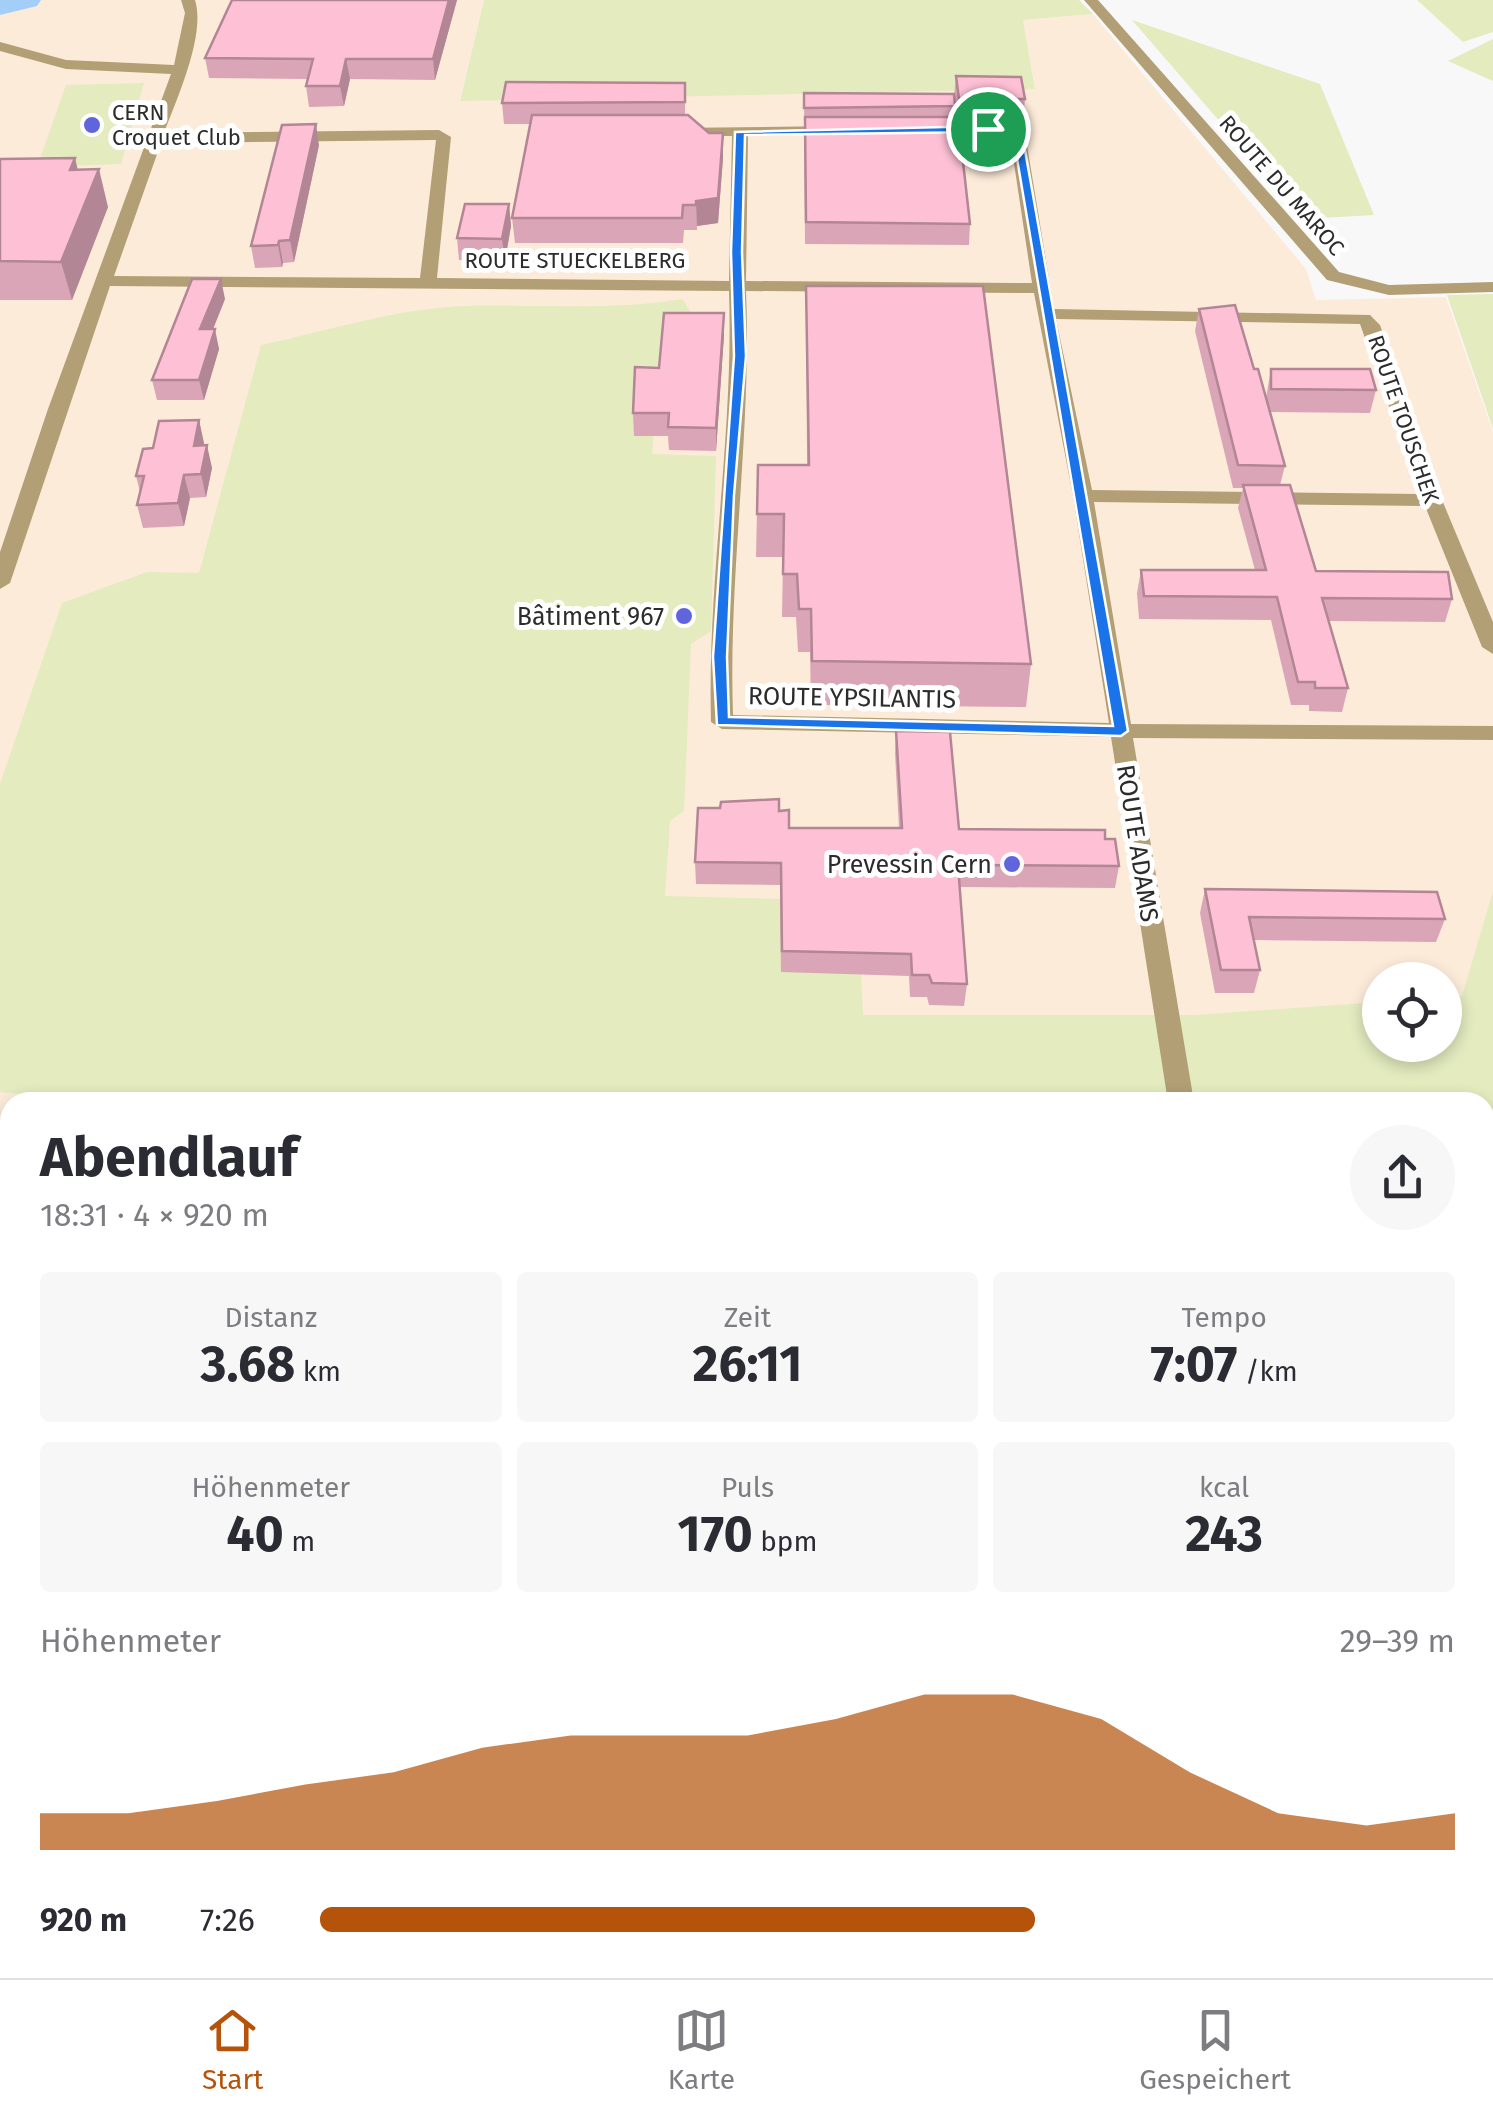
<!DOCTYPE html>
<html lang="de">
<head>
<meta charset="utf-8">
<style>
	:root { --surface:#fff; --page:#f7f7f7; --text:#2b2b33; --muted:#7c7c81; --line:#e1e1e2; --accent:#b45309 }
	body { margin:0; font-family:"Fira Sans",sans-serif; background:var(--page); color:var(--text); height:100vh; display:flex; flex-direction:column; font-size:38px; white-space:nowrap }
	* { box-sizing:border-box; margin:0 }
	p { font-size:32px; color:var(--muted) }
	.icon { flex:none; width:55px; height:55px; fill:none; stroke:currentColor; stroke-width:2; stroke-linecap:round; stroke-linejoin:round }
	.map { position:relative; flex:1; overflow:hidden }
	.details { position:absolute; left:0px; top:1092px; width:1495px; height:888px; display:flex; flex-direction:column; background:var(--surface); border-radius:30px 30px 0 0; box-shadow:0 5px 15px #0003 }
	.details>* { flex:none }
	.buttons { position:absolute; left:1362px; top:962px; display:grid; gap:20px }
	.buttons a { display:grid; place-items:center; width:100px; height:100px; border-radius:50%; background:var(--surface); box-shadow:0 5px 15px #0003; font-size:50px }
	.pin { position:absolute; display:grid; place-items:center; width:85px; height:85px; color:#fff; margin:-42px; border:5px solid #fff; border-radius:50%; box-shadow:0 2px 10px #0007 }
	.round { display:grid; place-items:center; flex:none; width:105px; height:105px; border-radius:52px; background:var(--page) }
	.head { display:flex; align-items:center; justify-content:space-between; height:170px; padding:0 40px }
	h1 { font-size:55px; font-weight:700; line-height:75px }
	.figures { display:grid; grid-template-columns:repeat(3,1fr); gap:15px; height:170px; padding:10px 40px }
	.figures div { display:grid; align-content:center; border-radius:10px; background:var(--page); text-align:center }
	.figures b { font-size:50px; font-weight:700 }
	.figures small { font-size:28px; font-weight:400 }
	.figures p { font-size:28px }
	.chart { height:280px; padding:20px 40px }
	.chart p { display:flex; justify-content:space-between }
	.chart svg { width:100%; height:180px; margin-top:10px; fill:var(--accent); opacity:.7 }
	ul { padding:0 40px; list-style:none; font-size:32px }
	li { display:grid; grid-template-columns:160px 120px 1fr; align-items:center; height:75px }
	li i { height:25px; border-radius:12px; background:var(--accent) }
	.menu { display:flex; justify-content:space-around; align-items:center; height:140px; border-top:2px solid var(--line); background:var(--surface); font-size:28px; color:var(--muted) }
	.menu a { display:grid; justify-items:center; gap:5px }
	.menu .selected { color:var(--accent) }
	.map>svg:first-child { display:block }
</style>
</head>
<body>
<div class="map">
<svg width="1493" height="1978" viewBox="0 0 1493 1978">
	<rect width="100%" height="100%" fill="#f8f8f9"/>
	<path fill="#fdebda" fill-rule="evenodd" d="M0,0H484L460,100L1035,88L1023,20L1093,14L1306,269L1316,300L1446,297L1493,432V1978H0ZM1380,980H1445V1045H1380ZM10,1102H1485V1970H10Z"/>
	<path fill="#e3ebbf" d="M484,0H1079L1093,14L1023,20L1035,89L460,101Z
		M1417,0H1493V32L1463,42Z
		M1132,20L1320,84L1374,215L1304,219Z
		M1493,39V81L1448,61Z
		M144,83L121,164L37,167L66,85Z
		M1493,294V429L1447,295Z
		M682,299L697,321L661,333L652,454L716,456L711,631L691,644L684,811L670,821L665,896L782,899L861,975L863,1015H1195L1380,1002V1045H1445V998L1462,996L1493,891V1232H1485V1102H31L33,1095L0,1092V784L62,603L147,572L199,573L261,345C328,331 397,308 466,306C539,304 609,311 682,299Z
		M10,1149V1266L0,1265V1172Z"/>
	<g fill="none" stroke-linecap="round" stroke-linejoin="round">
		<path fill="#a2cef8" fill-rule="evenodd" d="M0,0H41L37,6L0,15Z"/>
		<path fill="#b29f75" fill-rule="evenodd" d="M181,0H195C206,35 177,98 164,133L439,130L451,137L437,278L729,281L732,136H677L669,131L672,128L837,126L845,131L842,134L748,136L746,281L1032,283L1010,137L927,134L919,129L927,124H989L1025,133L1054,309L1370,315L1380,325L1442,500L1493,622V654L1482,647L1425,506L1094,502L1131,724L1493,726V740L1133,738L1194,1102H1168L1111,737L722,729L711,722C707,578 734,435 729,291L110,286L10,583L0,589V552L48,409L171,74L66,69L0,51V42L66,60L174,65L185,13ZM436,140L420,278L114,276L161,143ZM746,291L1034,293L1073,496L1109,723L733,715C728,573 752,432 746,291ZM1056,319L1360,324L1420,494L1092,490Z
			M1084,0H1098L1339,272L1389,285L1493,282V292L1389,295L1327,280Z
			M1493,1309V1334L1485,1337V1312Z
			M1485,1344L1493,1345V1371L1485,1370Z
			M1313,1970H1349L1350,1978H1314Z"/>
	</g>
	<path fill="#daa5b7" d="M232,0H457L435,80L350,79L344,106L309,107L306,86L308,79L209,78L205,58Z
		M956,76L1025,99L1023,120H958L970,224L969,245L805,244L804,93L954,96Z
		M685,83V115L723,158L718,223L697,226V230H684L683,243H515L512,218L530,124H504L502,103Z
		M319,145L294,262L283,263L282,267L255,268L251,246Z
		M0,159L78,170L108,207L72,300H0Z
		M509,204L511,226L505,261L459,260L457,238Z
		M806,286L1031,664L1026,707L811,705L810,652H798L796,617H782L783,557H756L758,465H807Z
		M225,299L213,329L219,349L204,400H157L152,380Z
		M1199,309L1254,369L1266,398L1271,369L1376,390L1370,413L1270,412L1285,466L1280,485L1316,571L1452,599L1445,622L1328,621L1348,688L1342,712L1309,711V705H1291L1271,620L1139,619L1137,593L1141,570H1255L1238,508L1243,488H1233L1195,331Z
		M724,313V335L716,451L669,450L668,436H634L633,413L659,368Z
		M199,420L204,446L212,468L206,497L190,498L184,526L143,528L137,505L140,492L136,476L153,448Z
		M896,731L959,829L1105,839L1119,866L1115,888L959,887L967,984L964,1006L929,1005L927,997H910L909,976L781,972L780,885L696,884L695,862L779,811L789,828H899L895,753Z
		M1205,889L1445,919L1436,942L1254,940L1260,970L1254,993H1215L1200,913Z
		M1493,1471V1614L1485,1615V1472Z
		M1485,1714L1493,1715V1890H1485Z
		M1423,1970H1485L1493,1978H1425Z"/>
	<path fill="#b28695" d="M449,0H457L435,80L433,59Z
		M346,59L350,79L344,106L340,86Z
		M316,124L319,145L294,262L290,240Z
		M723,133V158L718,223L697,226L696,201Z
		M75,158L84,195L70,170Z
		M99,169L108,207L72,300L61,262Z
		M509,204L511,226L505,261L502,239Z
		M279,241L283,263L282,267L278,245Z
		M221,279L225,299L205,349L200,329Z
		M724,313V335L716,451V428Z
		M215,329L219,349L204,400L199,380Z
		M199,420L204,443L199,469L194,446Z
		M207,445L212,468L206,497L201,474Z
		M184,475L190,498L184,526L178,503Z
		M0,1556L10,1573V1578L0,1613Z
		M436,1970H443L442,1978H435Z"/>
	<path fill="#fec0d5" stroke="#b28695" stroke-width="2.5" d="M232,0H449L433,59H346L340,86H306L313,59L205,58Z
		M956,76L1021,77L1025,99H959Z
		M506,82L685,83V102L502,103Z
		M804,93L954,94L955,106L804,108Z
		M532,115H688L709,133H723L718,198L696,201V205H683L682,218H512Z
		M805,117H958L970,224L806,222Z
		M316,124L290,240L279,241L278,245L251,246L282,125Z
		M75,158L70,170L99,169L61,262L0,261V159Z
		M465,204H509L502,239L457,238Z
		M192,279H221L200,329H215L199,380H152Z
		M806,286H983L1031,664L812,661L811,609H799L797,574H783L784,514H757L758,465H809Z
		M1235,305L1254,369H1258L1285,466L1238,465L1199,309Z
		M664,313H724L716,428L668,427L669,413H633L635,367L659,368Z
		M1271,369H1370L1376,390L1271,389Z
		M199,420L194,446L207,445L201,474L184,475L178,503L137,505L144,476H136L143,449L153,448L159,421Z
		M1243,485H1290L1316,571L1448,572L1452,599L1322,598L1348,688H1315V682H1298L1277,597L1144,596L1141,570H1266Z
		M896,731L950,732L959,829L1105,830V839H1115L1119,866L958,865L967,984L932,983L929,975H912L911,954L782,951L781,863L695,862L698,808H720L721,802L779,799V811L789,810V828H902Z
		M1205,889L1437,892L1445,919L1249,917L1260,970H1221Z
		M1493,1471V1566L1485,1545V1472Z
		M1485,1714L1493,1715V1863H1485Z
		M1485,1924H1493V1978H1455L1454,1970H1485Z
		M248,1970H436L435,1978H247Z"/>
	<path fill="#1a73e8" stroke="#fff" stroke-width="2.5" fill-rule="evenodd" d="M988,126L1022,133L1128,731L1121,736L717,725L713,657L734,356L731,252L735,132ZM988,132L1013,135L1113,726L729,717L727,657L734,495L746,356L742,252L745,135Z"/>
	<g fill="#6165dd" stroke="#fff" stroke-width="4">
		<circle cx="92" cy="125" r="10"/>
		<circle cx="684" cy="616" r="10"/>
		<circle cx="1012" cy="864" r="10"/>
	</g>
	<g text-anchor="middle" stroke-width="10" stroke-linejoin="round" paint-order="stroke">
		<g font-size="22" fill="#2c2c2d" stroke="#fff" text-anchor="start">
			<text x="112" y="120">CERN<tspan x="112" dy="25">Croquet Club</tspan></text>
		</g>
		<g font-size="22" fill="#2c2c2d" stroke="#fff">
			<text transform="translate(1282 185) rotate(49)" y="8">ROUTE DU MAROC</text>
			<text x="575" y="268">ROUTE STUECKELBERG</text>
			<text transform="translate(1404 419) rotate(71)" y="8">ROUTE TOUSCHEK</text>
		</g>
		<g font-size="25" fill="#2c2c2d" stroke="#fff" text-anchor="end">
			<text x="664" y="625">Bâtiment 967</text>
			<text x="992" y="873">Prevessin Cern</text>
		</g>
		<g font-size="25" fill="#2c2c2d" stroke="#fff">
			<text transform="translate(852 697) rotate(1)" y="9">ROUTE YPSILANTIS</text>
			<text transform="translate(1138 843) rotate(81)" y="9">ROUTE ADAMS</text>
		</g>
	</g>
</svg>
<div class="buttons">
<a><svg class="icon" aria-label="locate" viewBox="0 0 24 24"><circle cx="12" cy="12" r="6"/><path d="M12 2v4M12 18v4M2 12h4M18 12h4"/></svg></a>
</div>
<div class="pin" style="left:988px;top:129px;background:#1e9e55"><svg class="icon" aria-label="arrive" viewBox="0 0 24 24"><path d="M6 21V4h12l-3 4 3 4H6"/></svg></div>
<section class="details">
<div class="head"><div><h1>Abendlauf</h1><p>18:31 · 4 × 920 m</p></div><a class="round"><svg class="icon" aria-label="share" viewBox="0 0 24 24"><path d="M12 15V3M7 8l5-5 5 5M5 13v7h14v-7"/></svg></a></div>
<div class="figures">
<div><p>Distanz</p><b>3.68<small> km</small></b></div>
<div><p>Zeit</p><b>26:11</b></div>
<div><p>Tempo</p><b>7:07<small> /km</small></b></div>
</div>
<div class="figures">
<div><p>Höhenmeter</p><b>40<small> m</small></b></div>
<div><p>Puls</p><b>170<small> bpm</small></b></div>
<div><p>kcal</p><b>243</b></div>
</div>
<div class="chart"><p><span>Höhenmeter</span>29–39 m</p>
<svg viewBox="0 0 160 44" preserveAspectRatio="none"><path d="M0 44V35L10 35L20 32L30 28L40 25L50 19L60 16L70 16L80 16L90 12L100 6L110 6L120 12L130 25L140 35L150 38L160 35V44z"/></svg>
</div>
<ul>
<li><b>920 m</b>7:26<i style="width:63%"></i></li>
</ul>
</section>
</div>
<nav class="menu">
<a class="selected"><svg class="icon" aria-label="home" viewBox="0 0 24 24"><path d="M3 11l9-7 9 7M6 9v11h12V9"/></svg>Start</a>
<a><svg class="icon" aria-label="map" viewBox="0 0 24 24"><path d="M3 6l6-2 6 2 6-2v14l-6 2-6-2-6 2zM9 4v14M15 6v14"/></svg>Karte</a>
<a><svg class="icon" aria-label="saved" viewBox="0 0 24 24"><path d="M7 4h10v16l-5-4-5 4z"/></svg>Gespeichert</a>
</nav>
</body>
</html>
